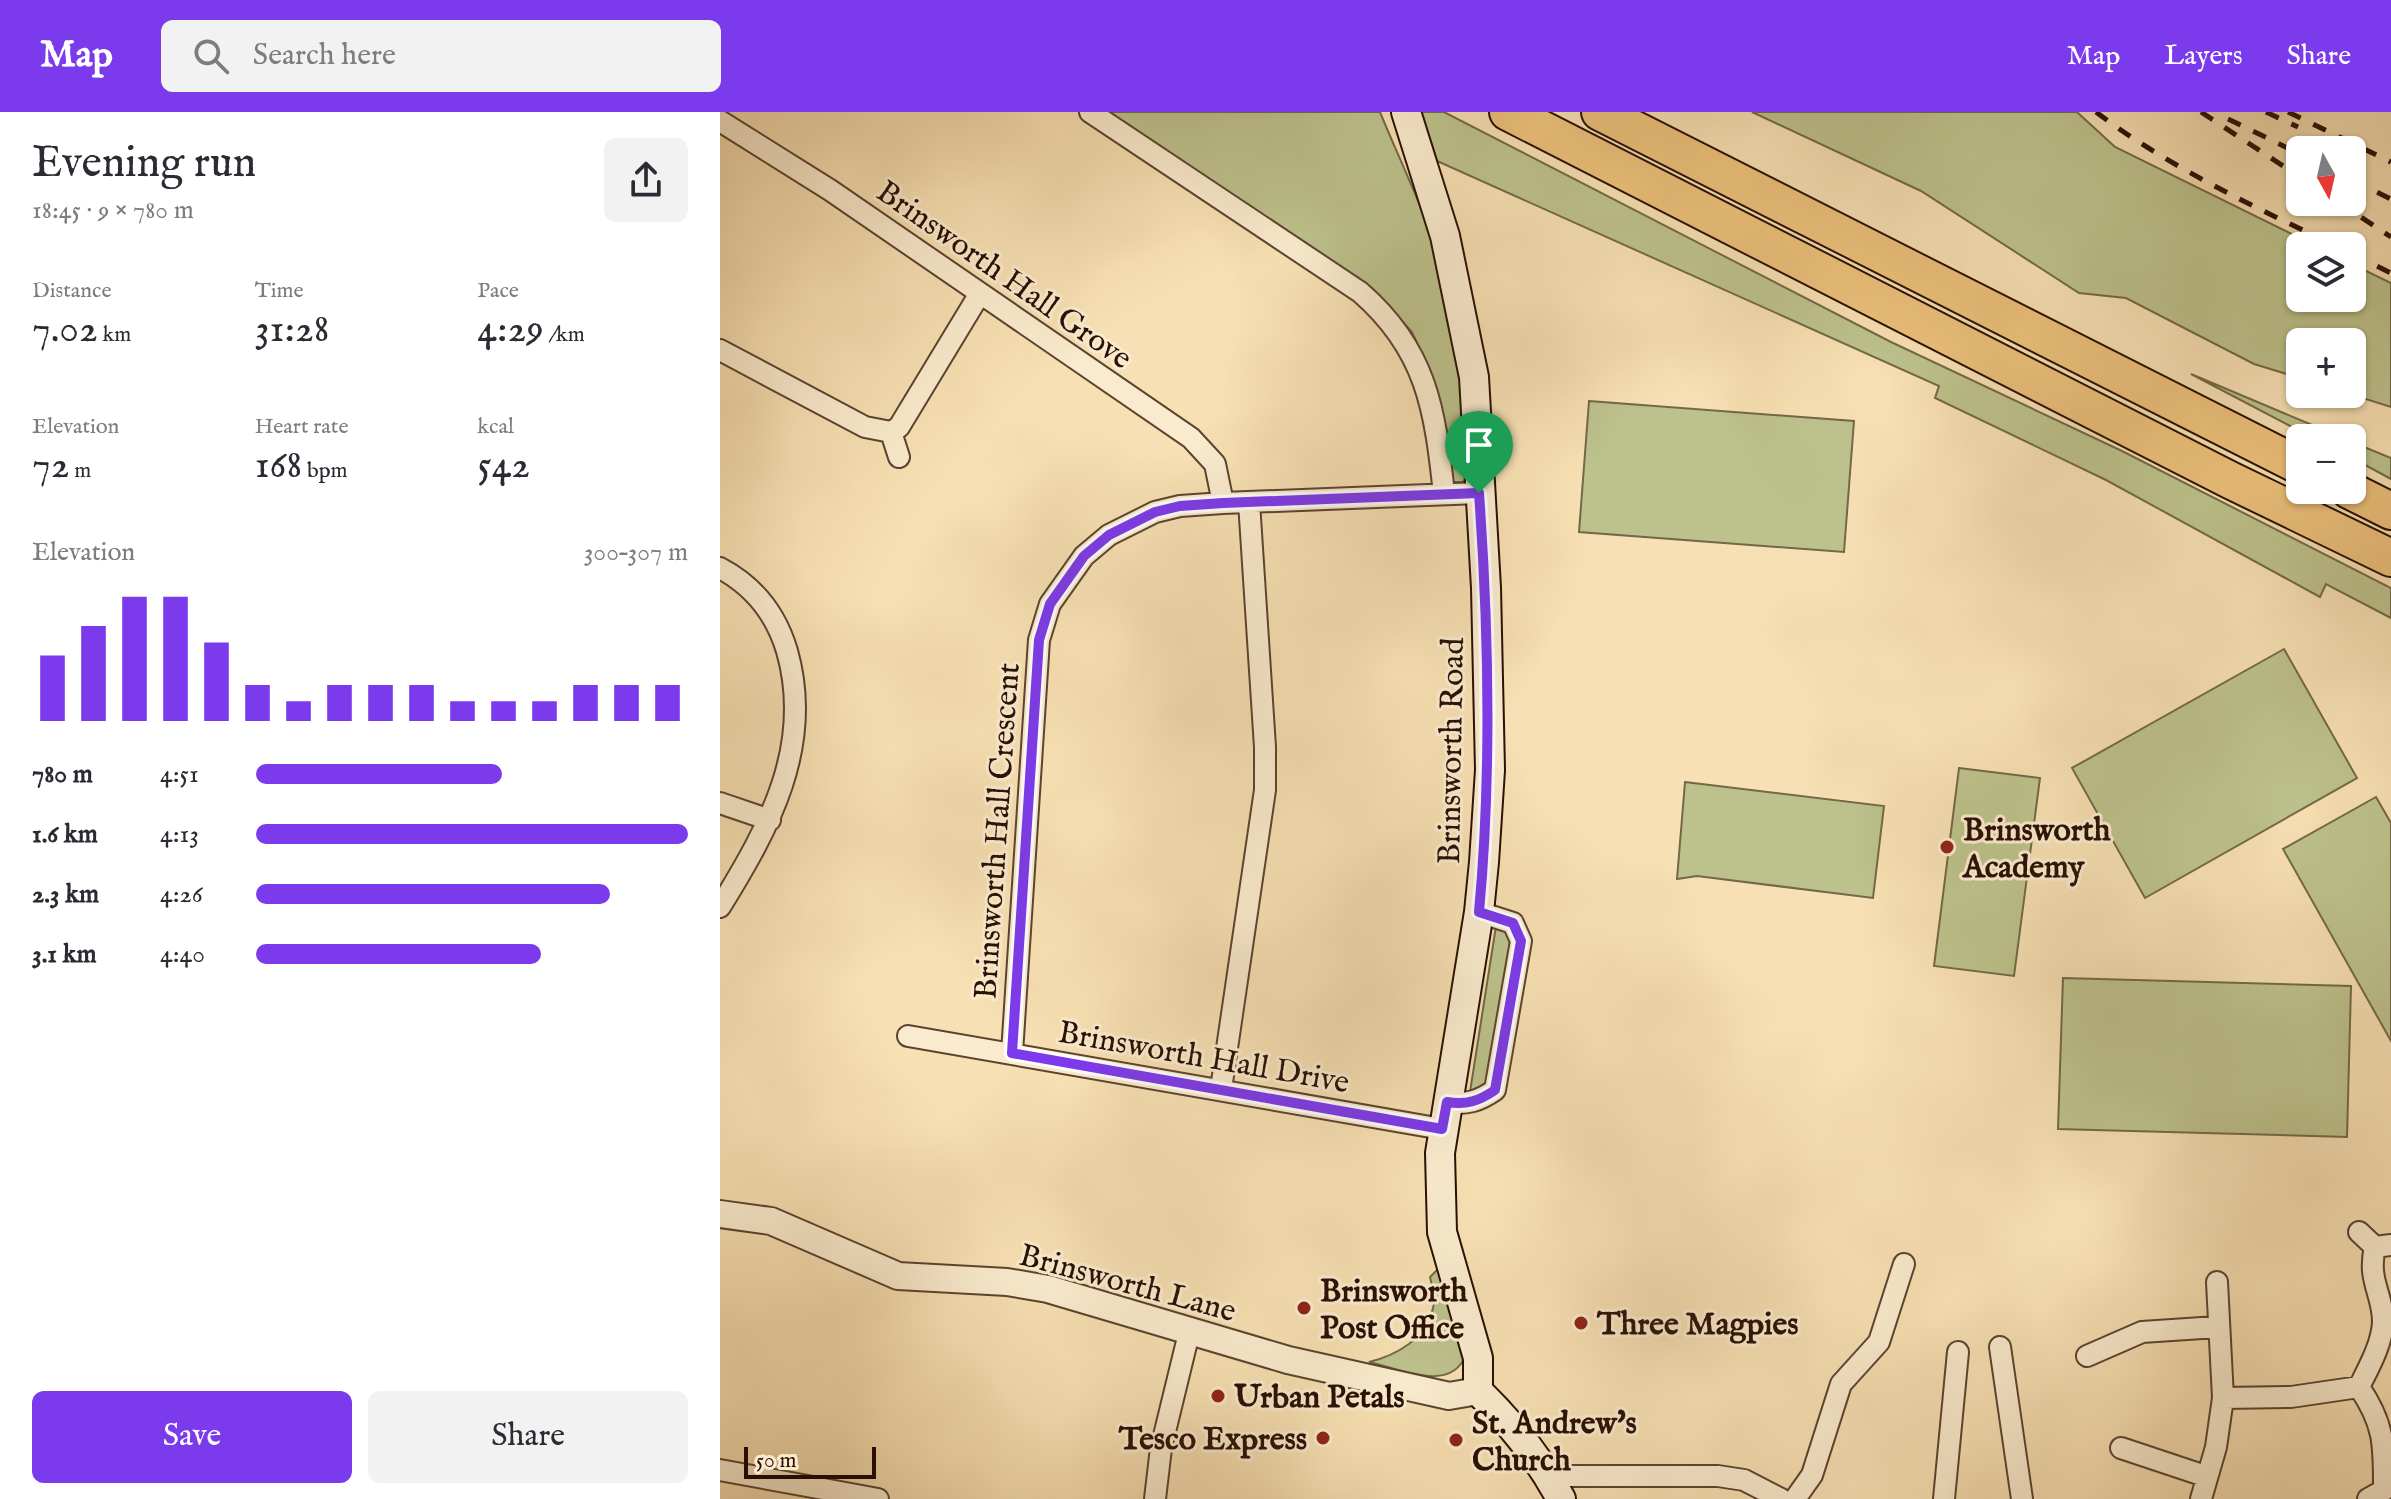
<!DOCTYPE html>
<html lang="en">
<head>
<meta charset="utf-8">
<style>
	:root { --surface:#fff; --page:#f2f2f3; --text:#2b2b33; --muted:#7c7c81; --accent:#7c3aed }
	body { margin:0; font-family:"IM FELL English",serif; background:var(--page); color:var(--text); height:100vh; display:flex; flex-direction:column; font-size:30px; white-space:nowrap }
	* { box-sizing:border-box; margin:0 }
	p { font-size:26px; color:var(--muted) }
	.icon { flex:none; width:44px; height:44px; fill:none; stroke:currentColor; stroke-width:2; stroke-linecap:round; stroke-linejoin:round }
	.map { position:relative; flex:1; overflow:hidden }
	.sheet { display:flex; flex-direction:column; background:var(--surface); width:720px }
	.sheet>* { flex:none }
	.needle { width:52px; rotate:172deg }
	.tools { position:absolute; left:1566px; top:24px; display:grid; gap:16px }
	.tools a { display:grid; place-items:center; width:80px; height:80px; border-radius:12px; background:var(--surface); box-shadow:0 2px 6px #0004; font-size:40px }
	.scale { position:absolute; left:24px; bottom:20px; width:132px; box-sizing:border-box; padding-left:8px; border:4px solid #290f04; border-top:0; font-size:22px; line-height:28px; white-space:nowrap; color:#290f04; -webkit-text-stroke:6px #faebce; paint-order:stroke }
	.pin { position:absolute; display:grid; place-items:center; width:68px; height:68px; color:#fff; margin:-82px -34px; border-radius:50% 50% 50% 0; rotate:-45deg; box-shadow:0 0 8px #0007 }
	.pin .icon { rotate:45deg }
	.round { display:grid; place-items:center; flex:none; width:84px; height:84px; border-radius:12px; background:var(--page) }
	.headline { display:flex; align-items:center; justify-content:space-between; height:136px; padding:0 32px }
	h1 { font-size:44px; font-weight:600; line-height:60px }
	.figures { display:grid; grid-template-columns:repeat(3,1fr); gap:12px; height:136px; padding:8px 32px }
	.figures div { display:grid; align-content:center }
	.figures b { font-size:40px; font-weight:600 }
	.figures small { font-size:22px; font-weight:400 }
	.figures p { font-size:22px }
	.chart { height:224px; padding:16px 32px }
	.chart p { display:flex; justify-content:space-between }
	.chart svg { width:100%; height:144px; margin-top:8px; stroke:var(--accent); stroke-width:6 }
	.cta { display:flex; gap:16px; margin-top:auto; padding:16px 32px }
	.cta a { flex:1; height:92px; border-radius:12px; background:var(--accent); color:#fff; font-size:32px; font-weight:600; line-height:92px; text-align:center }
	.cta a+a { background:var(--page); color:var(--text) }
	ul { padding:0 32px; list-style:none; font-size:26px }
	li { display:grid; grid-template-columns:128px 96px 1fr; align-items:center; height:60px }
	li i { height:20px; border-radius:10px; background:var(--accent) }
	header { display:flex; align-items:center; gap:48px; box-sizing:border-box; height:112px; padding:0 40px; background:var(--accent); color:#fff }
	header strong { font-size:38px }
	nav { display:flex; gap:44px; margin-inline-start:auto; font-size:28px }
	.search { width:560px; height:72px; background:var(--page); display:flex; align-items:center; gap:20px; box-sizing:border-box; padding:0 28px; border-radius:12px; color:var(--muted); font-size:30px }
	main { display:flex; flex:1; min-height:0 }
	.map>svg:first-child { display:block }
</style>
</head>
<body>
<header>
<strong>Map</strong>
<div class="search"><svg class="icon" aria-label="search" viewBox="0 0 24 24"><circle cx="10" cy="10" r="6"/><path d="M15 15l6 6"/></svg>Search here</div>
<nav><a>Map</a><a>Layers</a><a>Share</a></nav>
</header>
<main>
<section class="sheet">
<div class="headline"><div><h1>Evening run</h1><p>18:45 · 9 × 780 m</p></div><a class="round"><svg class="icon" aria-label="share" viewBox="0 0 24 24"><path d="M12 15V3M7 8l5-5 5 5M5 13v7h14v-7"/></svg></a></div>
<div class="figures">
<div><p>Distance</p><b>7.02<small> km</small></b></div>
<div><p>Time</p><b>31:28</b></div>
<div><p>Pace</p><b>4:29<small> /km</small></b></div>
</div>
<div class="figures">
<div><p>Elevation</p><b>72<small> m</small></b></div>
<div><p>Heart rate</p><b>168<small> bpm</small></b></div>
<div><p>kcal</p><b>542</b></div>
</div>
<div class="chart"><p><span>Elevation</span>300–307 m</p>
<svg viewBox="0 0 160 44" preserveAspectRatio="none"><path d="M5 44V24M15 44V15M25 44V6M35 44V6M45 44V20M55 44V33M65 44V38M75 44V33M85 44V33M95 44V33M105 44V38M115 44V38M125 44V38M135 44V33M145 44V33M155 44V33"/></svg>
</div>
<ul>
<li><b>780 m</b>4:51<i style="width:57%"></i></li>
<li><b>1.6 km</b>4:13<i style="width:100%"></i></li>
<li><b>2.3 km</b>4:26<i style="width:82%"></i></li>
<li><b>3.1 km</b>4:40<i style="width:66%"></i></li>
</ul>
<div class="cta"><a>Save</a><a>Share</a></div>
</section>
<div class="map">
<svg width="1671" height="1387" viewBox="0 0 1671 1387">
	<rect width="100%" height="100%" fill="#f7e0b3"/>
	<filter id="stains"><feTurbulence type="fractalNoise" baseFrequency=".0025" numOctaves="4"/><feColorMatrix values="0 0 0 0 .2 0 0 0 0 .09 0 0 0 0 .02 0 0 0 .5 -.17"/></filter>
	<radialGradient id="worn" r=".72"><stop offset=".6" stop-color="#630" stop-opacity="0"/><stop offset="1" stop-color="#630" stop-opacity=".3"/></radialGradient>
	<path fill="#bdc28c" stroke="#736848" stroke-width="2" d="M387,0H660C680,49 705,99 720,149C740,218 744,294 748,364L743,370H734L730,365L721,297L711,261L692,220L653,177Z
		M701,0H724L1171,230L1402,339L1671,476V506L1606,472L1600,485L1386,368L1215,286L1219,274L717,49Z
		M1032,0H1357L1395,35L1596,134H1580V186H1632V152L1671,171V295L1630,282L1632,230H1580V266L1534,252L1406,186L1359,181L1201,79Z
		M1471,262L1623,326H1593Z
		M869,289L1134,309L1124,440L859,420Z
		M1632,330L1671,346V367L1632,346Z
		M1564,537L1637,666L1425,786L1352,656Z
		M1239,656L1320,666L1294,864L1214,854Z
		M965,670L1164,694L1153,786L977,764L957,767Z
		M1656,685L1671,711V929L1563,737Z
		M776,814L787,819L793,832L771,968L763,979L750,980Z
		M1343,866L1631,874L1627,1025L1338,1017Z
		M717,1158L722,1161L746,1242C732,1282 680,1257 649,1250C677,1243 706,1227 713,1196C716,1187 712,1174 710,1165Z"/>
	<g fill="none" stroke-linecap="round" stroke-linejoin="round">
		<defs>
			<path id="minor" d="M370,0L640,180C707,238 715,298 724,382
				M0,9L110,78L471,326L495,352L503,391
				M0,238L145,315L171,320L179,315L259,183
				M171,320L179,345
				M0,456C34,474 56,502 67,539C94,634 49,716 0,795
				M0,691L50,708
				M188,924L722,1017
				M292,941L319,528L330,492L364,444L389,423L435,400L460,394L503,391L759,381
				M501,977L545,678V635L529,390
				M727,990C747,993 759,989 775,978L801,829L793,811L759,800
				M1639,1120L1655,1135
				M1280,1235L1302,1387
				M1367,1244L1422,1220L1497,1215
				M1503,1286L1571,1285L1639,1275
				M1401,1336L1485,1364
				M0,1358L158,1387
				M831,1368L849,1364H998L1024,1368L1061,1387
				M435,1387L441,1336L469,1221
				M1075,1387L1092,1363L1121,1272L1159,1230L1184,1152
				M1224,1387L1238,1240
				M1481,1387L1496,1335L1503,1286L1497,1170
				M1648,1387L1664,1378C1664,1334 1665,1313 1639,1275C1649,1255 1662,1232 1663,1210C1663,1181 1647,1169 1655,1135L1671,1133"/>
			<path id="tertiary" d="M0,1102L51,1109L178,1164L287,1170L328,1177L568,1248L729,1284L758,1279"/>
			<path id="secondary" d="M686,0L725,124L754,265L766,476L770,658L764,750L759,800L720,1041L722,1120L758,1246V1279C792,1312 819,1345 841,1387"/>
			<path id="motorway" d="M788,0L1510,368L1671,446
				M880,0L1580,354
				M1629,378L1671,399"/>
		</defs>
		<use href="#minor" stroke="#5c4330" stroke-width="24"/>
		<use href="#tertiary" stroke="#5c4330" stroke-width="30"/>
		<use href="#secondary" stroke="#290f04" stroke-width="32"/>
		<use href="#motorway" stroke="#290f04" stroke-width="40"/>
		<use href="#minor" stroke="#faebce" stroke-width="20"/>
		<use href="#tertiary" stroke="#faebce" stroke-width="26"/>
		<use href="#secondary" stroke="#faebce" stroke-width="28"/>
		<use href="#motorway" stroke="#ecc07a" stroke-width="36"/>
		<path stroke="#290f04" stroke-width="5" stroke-dasharray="14 14" stroke-linecap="butt" d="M1376,0C1450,56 1533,94 1616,134
			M1481,0L1580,65
			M1546,0L1578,15
			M1568,0L1671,50
			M1508,7L1580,42
			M1632,68L1671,87
			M1618,90L1671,125
			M1632,142L1671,161"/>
	</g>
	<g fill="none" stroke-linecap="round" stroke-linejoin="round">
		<defs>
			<path id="route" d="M759,381C769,521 772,660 759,800L793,811L801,829L775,978C759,989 747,993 727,990L722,1017L292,941L319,528L330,492L364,444L389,423L435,400L460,394L503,391Z"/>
		</defs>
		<use href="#route" stroke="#fff" stroke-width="16"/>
		<use href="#route" stroke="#7c3aed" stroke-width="10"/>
	</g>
	<g fill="#8f2418" stroke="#faebce" stroke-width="3">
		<circle cx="1227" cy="735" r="8"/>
		<circle cx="584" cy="1196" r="8"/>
		<circle cx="861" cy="1211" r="8"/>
		<circle cx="498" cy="1284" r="8"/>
		<circle cx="603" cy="1326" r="8"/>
		<circle cx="736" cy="1328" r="8"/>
	</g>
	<g text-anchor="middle" stroke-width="6" stroke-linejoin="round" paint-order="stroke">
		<g font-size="32" fill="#290f04" stroke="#faebce">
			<text transform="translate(285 162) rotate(35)" y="11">Brinsworth Hall Grove</text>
			<text transform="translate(730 639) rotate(-89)" y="11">Brinsworth Road</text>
			<text transform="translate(276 719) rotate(-86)" y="11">Brinsworth Hall Crescent</text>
			<text transform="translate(484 944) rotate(10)" y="11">Brinsworth Hall Drive</text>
			<text transform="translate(408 1170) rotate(15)" y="11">Brinsworth Lane</text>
		</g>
		<g font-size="32" font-weight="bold" fill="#290f04" stroke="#faebce" text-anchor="start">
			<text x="1243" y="728">Brinsworth<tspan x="1243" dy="37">Academy</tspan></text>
			<text x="600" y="1189">Brinsworth<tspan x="600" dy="37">Post Office</tspan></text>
			<text x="877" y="1222">Three Magpies</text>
			<text x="514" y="1295">Urban Petals</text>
			<text x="752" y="1321">St. Andrew's<tspan x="752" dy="37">Church</tspan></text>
			<text x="587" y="1337" text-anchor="end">Tesco Express</text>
		</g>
	</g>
	<rect width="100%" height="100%" filter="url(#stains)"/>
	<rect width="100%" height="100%" fill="url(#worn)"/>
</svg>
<div class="tools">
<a><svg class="needle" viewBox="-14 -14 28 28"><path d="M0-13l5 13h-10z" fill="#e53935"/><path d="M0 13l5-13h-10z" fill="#7c7c81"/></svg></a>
<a><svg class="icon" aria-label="layers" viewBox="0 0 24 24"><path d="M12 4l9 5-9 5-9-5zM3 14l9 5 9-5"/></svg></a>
<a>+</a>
<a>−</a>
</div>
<div class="scale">50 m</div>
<div class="pin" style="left:759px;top:381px;background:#1e9e55"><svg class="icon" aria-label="arrive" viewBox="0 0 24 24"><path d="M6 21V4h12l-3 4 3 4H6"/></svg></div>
</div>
</main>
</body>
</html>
